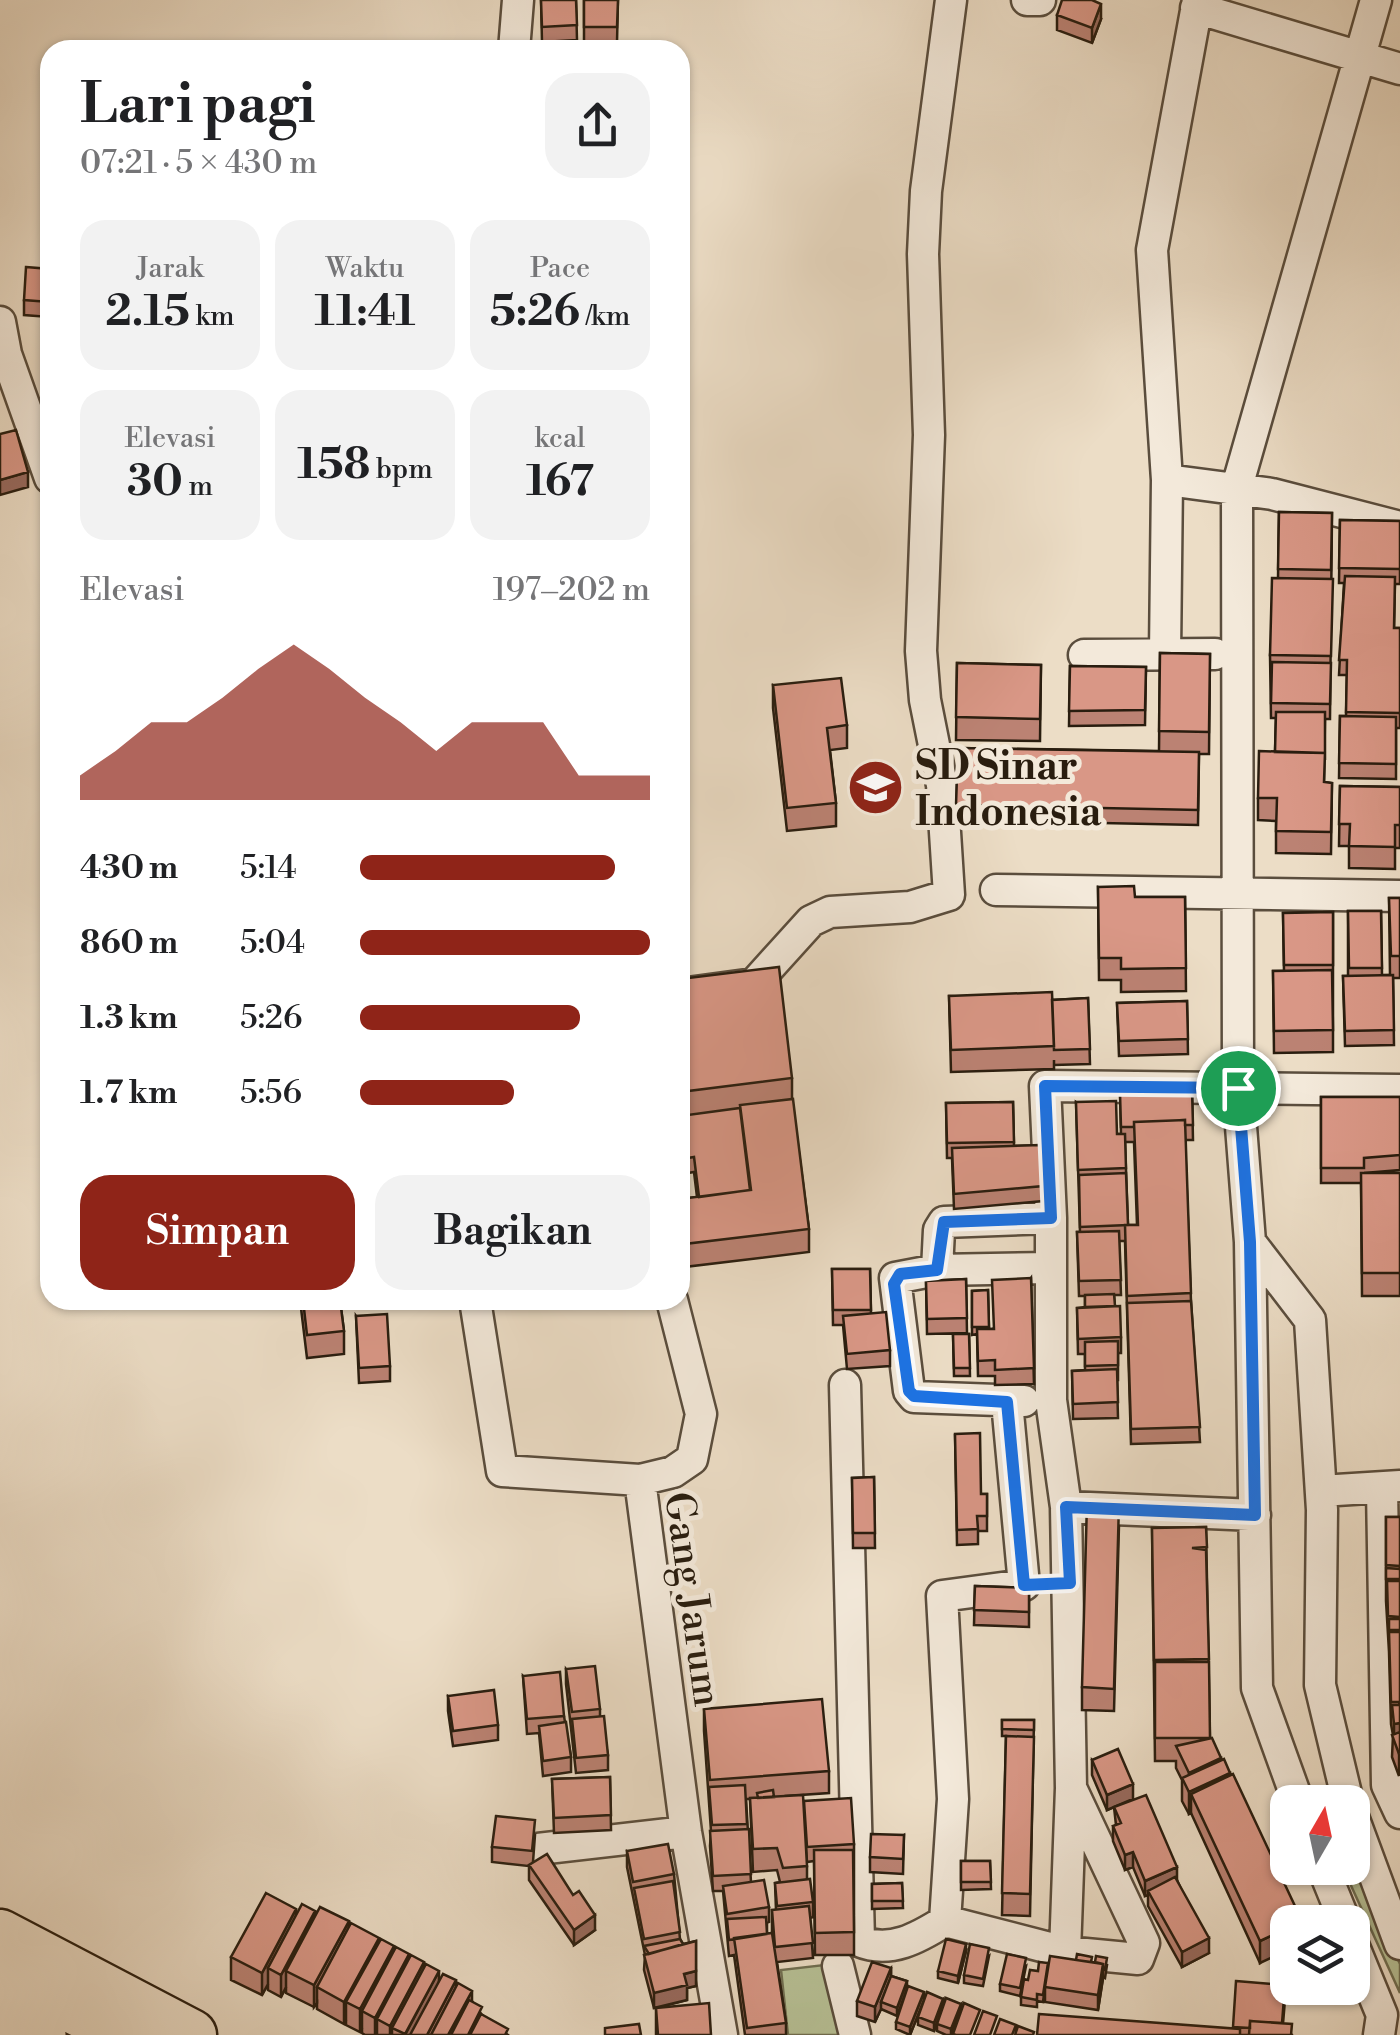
<!DOCTYPE html>
<html lang="id">
<head>
<meta charset="utf-8">
<style>
	:root { --surface:#fff; --page:#f2f2f2; --text:#202124; --muted:#757577; --accent:#8f2418 }
	body { margin:0; font-family:"Libre Bodoni",serif; background:var(--page); color:var(--text); height:100vh; display:flex; flex-direction:column; font-size:38px; white-space:nowrap }
	* { box-sizing:border-box; margin:0 }
	p { font-size:32px; color:var(--muted) }
	.icon { flex:none; width:55px; height:55px; fill:none; stroke:currentColor; stroke-width:2; stroke-linecap:round; stroke-linejoin:round }
	.map { position:relative; flex:1; overflow:hidden }
	.details { position:absolute; left:40px; top:40px; width:650px; height:1270px; display:flex; flex-direction:column; background:var(--surface); border-radius:30px; box-shadow:0 2px 8px #0004 }
	.details>* { flex:none }
	.needle { width:65px; rotate:9deg }
	.fabs { position:absolute; left:1270px; top:1785px; display:grid; gap:20px }
	.fabs a { display:grid; place-items:center; width:100px; height:100px; border-radius:20px; background:var(--surface); box-shadow:0 2px 8px #0004; font-size:50px }
	.pin { position:absolute; display:grid; place-items:center; width:85px; height:85px; color:#fff; margin:-42px; border:5px solid #fff; border-radius:50%; box-shadow:0 2px 10px #0007 }
	.round { display:grid; place-items:center; flex:none; width:105px; height:105px; border-radius:30px; background:var(--page) }
	.overview { display:flex; align-items:center; justify-content:space-between; height:170px; padding:0 40px }
	h1 { font-size:55px; font-weight:700; line-height:75px }
	.metrics { display:grid; grid-template-columns:repeat(3,1fr); gap:15px; height:170px; padding:10px 40px }
	.metrics div { display:grid; align-content:center; border-radius:25px; background:var(--page); text-align:center }
	.metrics b { font-size:42px; font-weight:700 }
	.metrics small { font-size:28px; font-weight:400 }
	.metrics p { font-size:28px }
	.chart { height:280px; padding:20px 40px }
	.chart p { display:flex; justify-content:space-between }
	.chart svg { width:100%; height:180px; margin-top:10px; fill:var(--accent); opacity:.7 }
	.cta { display:flex; gap:20px; margin-top:auto; padding:20px 40px }
	.cta a { flex:1; height:115px; border-radius:30px; background:var(--accent); color:#fff; font-size:40px; font-weight:700; line-height:115px; text-align:center }
	.cta a+a { background:var(--page); color:var(--text) }
	ul { padding:0 40px; list-style:none; font-size:32px }
	li { display:grid; grid-template-columns:160px 120px 1fr; align-items:center; height:75px }
	li i { height:25px; border-radius:12px; background:var(--accent) }
	.map>svg:first-child { display:block }
</style>
</head>
<body>
<div class="map">
<svg width="1400" height="2035" viewBox="0 0 1400 2035">
	<rect width="100%" height="100%" fill="#ecddc6"/>
	<filter id="stains"><feTurbulence type="fractalNoise" baseFrequency=".002" numOctaves="4"/><feColorMatrix values="0 0 0 0 .2 0 0 0 0 .09 0 0 0 0 .02 0 0 0 .5 -.17"/></filter>
	<radialGradient id="worn" r=".72"><stop offset=".6" stop-color="#630" stop-opacity="0"/><stop offset="1" stop-color="#630" stop-opacity=".3"/></radialGradient>
	<path fill="#b7c196" stroke="#706f52" stroke-width="2.5" d="M1353,1864L1400,1964V1993L1343,1868H1352Z
		M824,1965L841,2035H788L781,1970Z"/>
	<g fill="none" stroke-linecap="round" stroke-linejoin="round">
		<defs>
			<path id="minor" d="M1027,0H1040
				M1196,8L1400,69
				M514,50L518,0
				M0,322L6,354L50,478
				M1167,480L1272,494L1400,527
				M1165,654L1167,480L1152,250L1198,0
				M1084,655L1215,654
				M996,890L1400,896
				M680,994L754,984L811,921L830,912L910,907L949,895L942,785L925,700L921,651L929,435L923,254L926,191L951,0
				M1250,1242L1310,1320L1322,1510L1320,1685L1348,1802
				M937,1270L939,1230L944,1222L1051,1218
				M475,1300L502,1471L640,1480L686,1832L722,2035
				M845,1385L859,1941C890,1954 918,1938 945,1921
				M1024,1401L914,1397L909,1391L895,1278L937,1270L1051,1268
				M1007,1402L1024,1585L942,1596L953,1799L945,1921L1065,1952L1138,1959L1144,1943L1071,1788
				M640,1480L673,1472L692,1459L701,1414L672,1300
				M1382,1488L1387,1785L1400,1813
				M1321,1491L1400,1486
				M1255,1515L1066,1507L1051,1400V1218L1045,1086L1400,1090
				M1298,1802L1257,1688L1250,1242L1238,1088L1237,487L1376,0
				M1352,1814L1400,1944
				M538,1849L686,1832
				M1323,1868L1345,1922
				M1352,1942L1382,2015L1379,2035
				M1065,1952L1071,1788L1066,1507
				M838,1966L855,2035"/>
			<path id="trunk" d="M0,1935L191,2035"/>
			<path id="motorway" d="M0,1968L132,2035
				M0,2015L38,2035"/>
		</defs>
		<use href="#minor" stroke="#5a4d3d" stroke-width="35"/>
		<use href="#trunk" stroke="#291d0f" stroke-width="55"/>
		<use href="#motorway" stroke="#291d0f" stroke-width="60"/>
		<use href="#minor" stroke="#f3e9da" stroke-width="30"/>
		<use href="#trunk" stroke="#ecddc6" stroke-width="50"/>
		<use href="#motorway" stroke="#ecddc6" stroke-width="55"/>
	</g>
	<path fill="#bb8273" stroke="#291d0f" stroke-width="2.5" fill-rule="evenodd" d="M541,0H576L577,40L542,42Z
		M584,0H618L617,42H584Z
		M1057,15L1101,19L1092,43L1057,30Z
		M50,269L49,317L24,315V300Z
		M50,352V385L44,369V354Z
		M1279,512L1332,513L1330,719H1325L1324,782L1332,783L1331,854L1276,853V821L1258,820V798L1275,752L1276,718H1271L1270,655L1278,578Z
		M1340,520L1400,521V584H1395L1394,628H1400V728H1396V779L1339,778L1340,716H1346L1347,675H1339L1344,583H1339Z
		M1160,653L1210,654L1209,754H1199L1198,825L956,820L958,748L1159,751Z
		M957,663L1041,665L1040,741L956,740Z
		M1070,666L1146,667L1145,725L1069,726Z
		M773,685L847,725V748L830,750L836,803V826L787,831L773,708Z
		M1340,786L1400,787V848H1395V869L1349,868V846H1339Z
		M1098,887L1135,897H1185L1186,991L1121,992V980H1099Z
		M1389,898H1400V978H1393L1394,1045L1345,1046L1343,976H1348V911H1381L1382,975H1390Z
		M1333,912V1052L1274,1053L1273,971H1284L1283,913Z
		M680,979L792,1078V1099L809,1229V1252L684,1267L680,1234V1199L697,1197L694,1172L682,1174L680,1160Z
		M949,996L1052,1000L1088,998L1090,1064L1054,1065V1060V1069L951,1072Z
		M1187,1001L1188,1054L1119,1056L1117,1003Z
		M1192,1090L1193,1140H1185L1191,1301L1200,1442L1131,1444L1125,1241H1119L1121,1295H1114L1115,1306L1121,1337V1353H1118V1380H1117L1118,1418L1073,1419L1072,1371L1085,1370V1354H1078L1077,1308L1085,1307V1296H1079L1077,1232H1080L1076,1102L1117,1134H1121L1120,1093ZM1125,1142H1134L1137,1225H1128Z
		M1321,1097H1400V1170L1364,1173H1400V1296H1362L1361,1183H1321Z
		M1013,1102L1014,1146L1041,1145L1043,1201L954,1209L952,1158H947L946,1103Z
		M832,1269H870L871,1314L890,1350V1366L847,1369L843,1325H833Z
		M1031,1278L1034,1384L995,1385V1376H978L977,1334L972,1335V1291L988,1290L989,1329H993Z
		M966,1279L967,1333L927,1334L926,1281Z
		M300,1300H340L344,1331V1354L307,1358Z
		M356,1316L390,1366V1381L359,1383Z
		M953,1334H969L970,1376H954Z
		M955,1434L981,1494H987V1531H978V1544L957,1545Z
		M874,1477L875,1548H853L852,1478Z
		M1386,1517H1400L1399,1776L1392,1757L1393,1735L1391,1724L1389,1652L1386,1601Z
		M1119,1525L1114,1711L1082,1710V1687Z
		M1206,1527L1210,1739L1221,1761L1230,1775L1302,1922L1260,1963L1191,1813L1189,1814L1182,1801V1780L1176,1768V1761H1155L1152,1528Z
		M975,1586L1029,1588V1627L974,1625Z
		M566,1669L600,1709V1716L608,1755V1770L576,1773L566,1684Z
		M523,1676L564,1716L571,1757V1772L543,1776L539,1733L527,1734Z
		M448,1696L498,1725V1740L453,1746L448,1711Z
		M704,1709L829,1771V1793L786,1796L807,1866V1879L813,1902V1917L810,1918L813,1958L777,1962L786,2023V2035H745L734,1955L729,1956L723,1891H713L710,1846L711,1831L704,1731ZM746,1799H750L753,1872L777,1870L780,1882L775,1883L776,1910H772V1933L767,1934V1923L769,1922V1907L751,1882Z
		M1002,1720H1034L1030,1916L1002,1915L1006,1736H1002Z
		M1092,1760L1133,1799L1107,1810L1092,1775Z
		M610,1777L611,1830L554,1833L552,1779Z
		M1114,1807L1177,1880L1209,1953L1182,1967L1148,1906V1895L1145,1896L1133,1867L1125,1870L1113,1841V1826L1116,1825Z
		M804,1816L854,1844V1955H815L814,1861L807,1862Z
		M535,1835L533,1862L595,1930L574,1945L529,1880V1866L492,1862V1847Z
		M904,1835L903,1874L870,1872V1857Z
		M627,1851L674,1874L680,1939L683,1944L696,1941V1986L687,1988V2000L656,2008L711,2035H656V2008H654L644,1970L645,1955L627,1867Z
		M961,1861H990L991,1889L961,1890Z
		M902,1883L903,1908L872,1909V1884Z
		M296,1915L315,1917L349,1927L409,1960L424,1967L439,1981L456,1987L472,2001L482,2015L508,2035H365L362,2033V2028L360,2032L346,2025V2020L344,2024L317,2009V2003L314,2007L286,1993V1987L281,1997L268,1990V1984L262,1995L231,1980V1957Z
		M966,1951L958,1983L938,1978V1971Z
		M989,1956L983,1986L964,1983V1975Z
		M1092,1962L1107,1965L1105,1978L1103,1977L1098,2010L1045,2002V1987L1043,2002L1037,2001V2007L1021,2005V1997L1028,1980L1048,1963Z
		M1026,1966L1020,1996L1000,1991V1984Z
		M891,1968V1976L907,1981L897,2016L881,2009L875,2022L857,2016V2001Z
		M943,1999L934,2031L918,2025V2017Z
		M924,2000L910,2035L896,2029V2022Z
		M1285,2000L1283,2024L1292,2035H1037L1233,2028Z
		M961,2004L952,2035H946L937,2031V2024Z"/>
	<path fill="#986a5e" stroke="#291d0f" stroke-width="2.5" d="M1101,4V19L1092,43V28Z
		M28,472V487L0,495V480Z
		M1400,1723V1745L1394,1740V1724Z
		M1221,1758V1777L1230,1773V1795H1191V1813L1189,1814V1773Z
		M1133,1784V1799L1107,1810V1795Z
		M1133,1852V1867L1125,1870V1855Z
		M1177,1867V1882L1148,1891V1895L1145,1896V1881Z
		M296,1909V1931L268,1968V1984L262,1995V1973Z
		M315,1911V1933L286,1971V1987L281,1997V1975Z
		M595,1915V1930L574,1945V1930Z
		M349,1921V1943L317,1987V2003L314,2007V1985Z
		M1288,1928V1950L1260,1963V1941Z
		M379,1938V1960L346,2002V2020L344,2024V2002Z
		M1209,1938V1953L1182,1967V1952Z
		M966,1944V1951L958,1983V1976Z
		M394,1946V1968L362,2011V2028L360,2032V2009Z
		M409,1954V1977L377,2019V2035H375V2018Z
		M424,1962V1985L392,2028V2035H390V2026Z
		M1103,1964V1979L1098,2010V1995Z
		M891,1968V1983L881,2002V2009L875,2022V2007Z
		M439,1971V1993L417,2035H405Z
		M696,1971V1986L687,1988V2000L654,2008V1993L684,1974Z
		M456,1980V2003L439,2035H427Z
		M907,1981V1989L897,2016V2008Z
		M472,1991V2013L460,2035H448Z
		M924,1992V2000L910,2035V2027Z
		M943,1999V2006L934,2031V2023Z
		M961,2004V2011L951,2035V2029Z"/>
	<path fill="#d99786" stroke="#291d0f" stroke-width="2.5" d="M541,0H576L577,25L542,27Z
		M584,0H618L617,27H584Z
		M1062,0H1092L1101,4L1092,28L1057,15Z
		M26,267L50,269L49,302L24,300Z
		M50,352V370L44,354Z
		M16,430L28,472L0,480V434Z
		M1279,512L1332,513L1331,570L1278,569Z
		M1340,520L1400,521V569L1339,568Z
		M1345,576L1395,577L1394,628H1400V713L1346,712L1347,660H1339Z
		M1272,578L1333,579L1331,656L1270,655Z
		M1160,653L1210,654L1209,732L1159,731Z
		M1272,662L1331,663L1330,704L1271,703Z
		M957,663L1041,665L1040,719L956,717Z
		M1070,666L1146,667L1145,710L1069,711Z
		M841,678L847,725L827,728L836,803L787,808L773,685Z
		M1276,712H1325V760V753L1275,752Z
		M1340,716L1396,717V764L1339,763Z
		M958,748L1199,752L1198,810L956,805Z
		M1259,751L1325,753L1324,782L1332,783L1331,832L1276,831L1277,798H1258Z
		M1340,786L1400,787V825H1395V847L1349,846L1350,824H1339Z
		M1134,886L1135,897H1185L1186,968L1121,969V958H1099L1098,887Z
		M1389,898H1400V956H1391Z
		M1348,911H1381L1382,968H1349Z
		M1333,912V965H1284L1283,913Z
		M779,967L792,1078L680,1092V979Z
		M1332,970L1333,1030L1274,1031L1273,971Z
		M1393,975L1394,1030L1345,1031L1343,976Z
		M1052,992L1054,1046L951,1050L949,996Z
		M1088,998L1090,1049L1054,1050L1052,1000Z
		M1187,1001L1188,1039L1119,1041L1117,1003Z
		M1192,1090L1193,1125H1185V1120L1134,1122V1127H1121L1120,1093Z
		M1321,1097H1400V1155L1364,1158V1168H1321Z
		M793,1099L809,1229L684,1244L680,1199L751,1190L740,1105Z
		M1116,1101L1117,1134H1125L1126,1168L1078,1170L1076,1102Z
		M1013,1102L1014,1142L947,1143L946,1103Z
		M740,1108L750,1190L699,1197L694,1157L682,1159L680,1116Z
		M1185,1120L1191,1293L1127,1296L1125,1225H1138L1134,1122Z
		M1041,1145L1043,1186L954,1194L952,1148Z
		M1126,1173L1128,1225L1080,1227L1079,1175Z
		M1361,1173H1400V1273H1362Z
		M1119,1231L1121,1280L1079,1281L1077,1232Z
		M832,1269H870L871,1310H833Z
		M1031,1278L1034,1368L995,1370V1360L978,1361L977,1329H994L992,1280Z
		M966,1279L967,1318L927,1319L926,1281Z
		M988,1290L989,1327H972V1291Z
		M1114,1294L1115,1306L1085,1307V1295Z
		M303,1300H340L344,1331L307,1335Z
		M1191,1301L1200,1427L1131,1429L1127,1303Z
		M1120,1306L1121,1337L1078,1339L1077,1308Z
		M886,1312L890,1350L847,1354L843,1316Z
		M387,1314L390,1366L359,1368L356,1316Z
		M953,1334H969L970,1368H954Z
		M1118,1341V1365L1085,1366V1342Z
		M1117,1369L1118,1402L1073,1404L1072,1371Z
		M980,1433L981,1494H987V1516H977L978,1529L957,1530L955,1434Z
		M874,1477L875,1533H853L852,1478Z
		M1087,1502L1119,1503L1114,1689L1082,1687Z
		M1386,1517H1400V1566L1386,1565Z
		M1206,1527L1207,1547L1192,1548L1206,1550L1209,1659L1154,1660L1152,1528Z
		M1386,1568L1400,1569V1579H1386Z
		M1387,1581H1400V1617L1388,1616Z
		M975,1586L1029,1588V1612L974,1610Z
		M1389,1619H1400V1630H1389Z
		M1389,1632H1400V1702H1391Z
		M1155,1662H1209L1210,1738H1155Z
		M595,1666L600,1709L572,1712L566,1669Z
		M560,1672L564,1716L527,1719L523,1676Z
		M494,1690L498,1725L453,1731L448,1696Z
		M822,1699L829,1771L710,1780L704,1709Z
		M1392,1705H1400V1723L1394,1724Z
		M604,1716L608,1755L576,1758L572,1719Z
		M1002,1720H1034V1730L1002,1729Z
		M566,1722L571,1757L543,1761L539,1726Z
		M1400,1732V1753L1399,1754L1392,1735Z
		M1006,1736L1034,1737L1030,1894L1002,1893Z
		M1212,1738L1221,1758L1189,1773L1176,1746Z
		M1118,1749L1133,1784L1107,1795L1092,1760Z
		M1224,1759L1230,1773L1189,1792L1182,1778Z
		M1233,1774L1302,1921L1288,1922V1928L1260,1941L1191,1794Z
		M610,1777L611,1815L554,1818L552,1779Z
		M745,1785L747,1824L712,1825L709,1787Z
		M773,1790L774,1797L758,1798L757,1793Z
		M803,1795L807,1866L783,1868L777,1848L753,1849L750,1798Z
		M1146,1795L1177,1867L1145,1881L1133,1852L1125,1855L1113,1826L1121,1823L1114,1807Z
		M851,1798L854,1844L807,1847L804,1801Z
		M496,1816L535,1820L532,1851L492,1847Z
		M749,1829L751,1874L713,1876L710,1831Z
		M871,1834L904,1835L903,1859L870,1857Z
		M668,1844L674,1874L633,1882L627,1851Z
		M814,1850H853L854,1932L815,1933Z
		M547,1854L573,1895L579,1891L595,1915L574,1930L529,1865Z
		M961,1861H990L991,1882H961Z
		M1175,1877L1209,1938L1182,1952L1148,1891Z
		M810,1879L813,1902L777,1906L775,1883Z
		M764,1880L769,1907L727,1914L723,1886Z
		M673,1881L680,1932L644,1939L634,1888Z
		M902,1883L903,1901H872V1884Z
		M266,1893L296,1909L262,1973L231,1957Z
		M302,1904L315,1911L281,1975L268,1968Z
		M809,1906L813,1943L775,1947L772,1910Z
		M320,1907L349,1921L314,1985L286,1971Z
		M766,1917L767,1934L729,1940L727,1919Z
		M351,1923L379,1938L344,2002L317,1987Z
		M772,1933L786,2023L747,2028L734,1938Z
		M381,1939L394,1946L360,2009L346,2002Z
		M680,1939L683,1944L649,1954L644,1946Z
		M946,1939L966,1944L958,1976L938,1971Z
		M696,1941V1971L684,1974L687,1985L654,1993L644,1955Z
		M970,1944L989,1948L983,1979L964,1975Z
		M396,1947L409,1954L375,2018L362,2011Z
		M1007,1954L1026,1958L1020,1988L1000,1984Z
		M1077,1954L1092,1957L1091,1962L1076,1960Z
		M411,1955L424,1962L390,2026L377,2019Z
		M1050,1956L1103,1964L1098,1995L1045,1987Z
		M1096,1956L1107,1958L1105,1970H1103V1964L1095,1962Z
		M872,1962L891,1968L875,2007L857,2001Z
		M1039,1962L1048,1963L1043,1995L1037,1994V2000L1021,1997L1024,1979L1028,1980L1030,1970L1038,1971Z
		M426,1964L439,1971L405,2034L392,2028Z
		M443,1974L456,1980L427,2035H410Z
		M891,1976L907,1981L897,2008L881,2002Z
		M1236,1981L1285,1985L1282,2023L1250,2021V2028L1233,2027Z
		M458,1983L472,1991L448,2035H431Z
		M908,1986L924,1992L910,2027L896,2022Z
		M927,1992L943,1999L934,2023L918,2017Z
		M946,1998L961,2004L951,2029L937,2024Z
		M469,2000L482,2007L468,2035H451Z
		M709,2003L711,2035H658L656,2008Z
		M964,2003L980,2010L970,2035H956L953,2034Z
		M983,2011L997,2016L990,2035H974Z
		M481,2014L508,2029L505,2035H470Z
		M1039,2014L1240,2029V2035H1037Z
		M1000,2019L1016,2025L1012,2035H994Z
		M1250,2021L1292,2024L1291,2035H1249Z
		M639,2024L641,2035H605V2028Z
		M1018,2026L1034,2032L1033,2035H1015Z"/>
	<g fill="none" stroke-linecap="round" stroke-linejoin="round">
		<defs>
			<path id="route" d="M1045,1086L1238,1088L1250,1242L1255,1515L1066,1507L1070,1583L1024,1585L1007,1402L914,1396L909,1391L894,1284L900,1274L937,1270L944,1222L1051,1218Z"/>
		</defs>
		<use href="#route" stroke="#fff" stroke-width="20"/>
		<use href="#route" stroke="#1a73e8" stroke-width="12"/>
	</g>
	<defs>
		<symbol id="school-disc" viewBox="-11 -11 22 22"><circle r="9.5" fill="#8f2418" stroke="#f3e9da"/><path d="M0-5L7-2L0 1L-7-2ZM-4 1L0 2.5L4 1V4Q0 6-4 4Z" fill="#fff"/></symbol>
	</defs>
	<g fill-rule="evenodd">
		<use href="#school-disc" x="844" y="756" width="63" height="63"/>
	</g>
	<g text-anchor="middle" stroke-width="10" stroke-linejoin="round" paint-order="stroke">
		<g font-size="40" font-weight="bold" fill="#291d0f" stroke="#f3e9da" text-anchor="start">
			<text x="915" y="779">SD Sinar<tspan x="915" dy="46">Indonesia</tspan></text>
		</g>
		<g font-size="40" fill="#291d0f" stroke="#f3e9da">
			<text transform="translate(694 1599) rotate(82)" y="14">Gang Jarum</text>
		</g>
	</g>
	<rect width="100%" height="100%" filter="url(#stains)"/>
	<rect width="100%" height="100%" fill="url(#worn)"/>
</svg>
<div class="fabs">
<a><svg class="needle" viewBox="-14 -14 28 28"><path d="M0-13l5 13h-10z" fill="#e53935"/><path d="M0 13l5-13h-10z" fill="#757577"/></svg></a>
<a><svg class="icon" aria-label="layers" viewBox="0 0 24 24"><path d="M12 4l9 5-9 5-9-5zM3 14l9 5 9-5"/></svg></a>
</div>
<div class="pin" style="left:1238px;top:1088px;background:#1e9e55"><svg class="icon" aria-label="arrive" viewBox="0 0 24 24"><path d="M6 21V4h12l-3 4 3 4H6"/></svg></div>
<section class="details">
<div class="overview"><div><h1>Lari pagi</h1><p>07:21 · 5 × 430 m</p></div><a class="round"><svg class="icon" aria-label="share" viewBox="0 0 24 24"><path d="M12 15V3M7 8l5-5 5 5M5 13v7h14v-7"/></svg></a></div>
<div class="metrics">
<div><p>Jarak</p><b>2.15<small> km</small></b></div>
<div><p>Waktu</p><b>11:41</b></div>
<div><p>Pace</p><b>5:26<small> /km</small></b></div>
</div>
<div class="metrics">
<div><p>Elevasi</p><b>30<small> m</small></b></div>
<div><b>158<small> bpm</small></b></div>
<div><p>kcal</p><b>167</b></div>
</div>
<div class="chart"><p><span>Elevasi</span>197–202 m</p>
<svg viewBox="0 0 160 44" preserveAspectRatio="none"><path d="M0 44V38L10 32L20 25L30 25L40 19L50 12L60 6L70 12L80 19L90 25L100 32L110 25L120 25L130 25L140 38L150 38L160 38V44z"/></svg>
</div>
<ul>
<li><b>430 m</b>5:14<i style="width:88%"></i></li>
<li><b>860 m</b>5:04<i style="width:100%"></i></li>
<li><b>1.3 km</b>5:26<i style="width:76%"></i></li>
<li><b>1.7 km</b>5:56<i style="width:53%"></i></li>
</ul>
<div class="cta"><a>Simpan</a><a>Bagikan</a></div>
</section>
</div>
</body>
</html>
